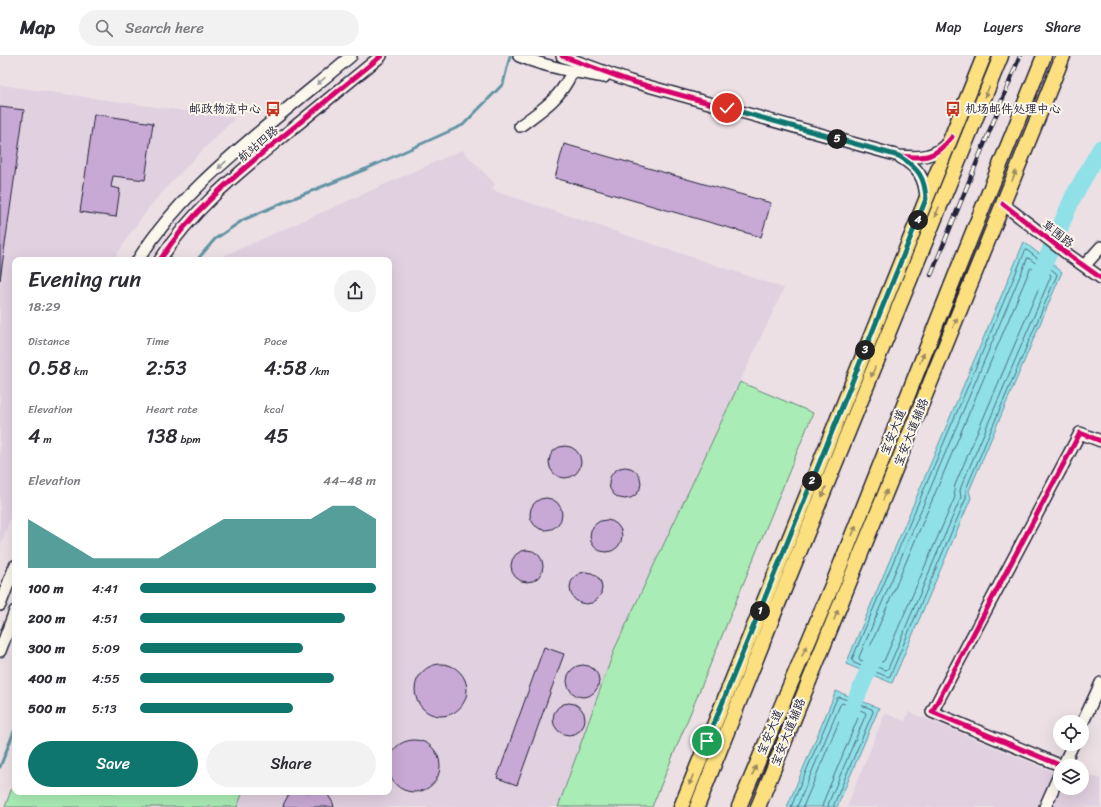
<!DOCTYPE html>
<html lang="en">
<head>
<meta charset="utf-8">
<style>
	:root { --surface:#fff; --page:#f2f2f3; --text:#2b2b33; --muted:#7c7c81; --line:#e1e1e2; --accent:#0f766e }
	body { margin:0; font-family:Sriracha,"LXGW WenKai TC",sans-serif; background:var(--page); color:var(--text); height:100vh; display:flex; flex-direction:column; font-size:15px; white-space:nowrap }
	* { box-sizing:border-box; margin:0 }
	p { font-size:13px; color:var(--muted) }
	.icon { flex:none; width:22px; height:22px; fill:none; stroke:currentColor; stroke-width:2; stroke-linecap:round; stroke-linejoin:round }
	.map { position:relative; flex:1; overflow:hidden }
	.panel { position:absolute; left:12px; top:201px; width:380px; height:538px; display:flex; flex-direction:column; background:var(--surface); border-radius:8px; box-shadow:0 4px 16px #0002 }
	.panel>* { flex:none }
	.fabs { position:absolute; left:1053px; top:659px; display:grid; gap:8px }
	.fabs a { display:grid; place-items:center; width:36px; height:36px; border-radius:50%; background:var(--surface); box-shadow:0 4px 16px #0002; font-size:20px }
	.pin { position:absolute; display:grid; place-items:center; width:34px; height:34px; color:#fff; margin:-17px; border:2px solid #fff; border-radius:50%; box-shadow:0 1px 4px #0007 }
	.km { position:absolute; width:20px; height:20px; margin:-10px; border-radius:50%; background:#222; color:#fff; font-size:11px; line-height:20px; text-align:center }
	.round { display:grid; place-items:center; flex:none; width:42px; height:42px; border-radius:21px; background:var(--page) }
	.headline { display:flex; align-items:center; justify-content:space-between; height:68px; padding:0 16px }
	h1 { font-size:22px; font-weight:600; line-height:30px }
	.stats { display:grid; grid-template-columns:repeat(3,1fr); gap:6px; height:68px; padding:4px 16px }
	.stats div { display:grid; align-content:center }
	.stats b { font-size:20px; font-weight:600 }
	.stats small { font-size:11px; font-weight:400 }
	.stats p { font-size:11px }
	.chart { height:112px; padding:8px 16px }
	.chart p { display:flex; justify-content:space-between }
	.chart svg { width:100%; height:72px; margin-top:4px; fill:var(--accent); opacity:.7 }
	.action { display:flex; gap:8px; margin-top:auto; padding:8px 16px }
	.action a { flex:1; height:46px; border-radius:24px; background:var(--accent); color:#fff; font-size:16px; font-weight:600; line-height:46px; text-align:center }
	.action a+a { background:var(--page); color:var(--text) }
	ul { padding:0 16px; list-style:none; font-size:13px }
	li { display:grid; grid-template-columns:64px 48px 1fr; align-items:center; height:30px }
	li i { height:10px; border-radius:5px; background:var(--accent) }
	header { display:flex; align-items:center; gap:24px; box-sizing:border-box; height:56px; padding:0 20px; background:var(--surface); border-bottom:1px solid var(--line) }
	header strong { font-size:19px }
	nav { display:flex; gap:22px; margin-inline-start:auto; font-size:14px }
	.search { width:280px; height:36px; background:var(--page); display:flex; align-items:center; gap:10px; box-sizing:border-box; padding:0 14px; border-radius:22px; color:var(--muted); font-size:15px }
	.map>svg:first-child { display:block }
</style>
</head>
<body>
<header>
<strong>Map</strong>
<div class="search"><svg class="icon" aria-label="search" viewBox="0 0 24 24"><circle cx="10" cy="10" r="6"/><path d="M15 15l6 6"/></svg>Search here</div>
<nav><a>Map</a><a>Layers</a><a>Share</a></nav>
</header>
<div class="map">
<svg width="1101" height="751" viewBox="0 0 1101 751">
	<rect width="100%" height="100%" fill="#ece0e5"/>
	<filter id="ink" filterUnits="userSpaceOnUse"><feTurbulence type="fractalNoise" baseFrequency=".025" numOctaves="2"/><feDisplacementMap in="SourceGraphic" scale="8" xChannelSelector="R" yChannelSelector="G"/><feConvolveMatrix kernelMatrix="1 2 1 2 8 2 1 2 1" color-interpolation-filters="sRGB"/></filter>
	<g filter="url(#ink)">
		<path fill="#e1d0e0" d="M0,29L235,62L176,121L151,149L129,179L114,204H15V449L0,490Z
			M462,94L495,128L492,134L784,232L615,592L558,751H237L243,736H389V204H218L219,202Z
			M909,656L1051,715L1060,716V732H1082V717L1101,723V751H847L885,657L905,665Z"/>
		<path fill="#aaecb5" stroke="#668778" d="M740,326L813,357L652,751H558L615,592Z
			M15,723V736H243L237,751H5Z"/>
		<path fill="#8fe0e7" stroke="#6394a2" d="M1024,186L1062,216L969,435L971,442L892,627L846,608Z
			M836,635L879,652L837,751H787Z"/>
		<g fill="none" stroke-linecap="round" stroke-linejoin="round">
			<path stroke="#4e6e80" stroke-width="1" d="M1026,194L1028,195L1056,217L1057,219L966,433V442L890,620L888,621L854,607L852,604Z
				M1028,202L1030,203L1050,218L1051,220L961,431L960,435L961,441L888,613L885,614L860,604L859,602Z
				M1031,212L1043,220V222L955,429L954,435L955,441L884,605L882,606L868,601L867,598L1030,213Z
				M791,751L837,642L839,641L872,653L873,656L834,748V751
				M797,751L840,649L842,647L865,656L866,658L829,746L828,751
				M803,751L843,656L846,655L857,660L858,662L824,744L822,751"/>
			<path stroke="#6394a2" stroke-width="3" d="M197,204L215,183L243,164L289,144L366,113L463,69L503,28L510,0
				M0,711L15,673"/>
			<path stroke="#8fe0e7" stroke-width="17" d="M1037,225L1073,141L1101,92
				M847,664L876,596"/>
		</g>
		<path fill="#c8a9d5" stroke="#22223b" d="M0,51L24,54L0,224Z
			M94,58L153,67L145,124L113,120L111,131L120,133L116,161L80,156Z
			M564,88L771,147L761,181L555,122Z
			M549 406a16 16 0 1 1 32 0a16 16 0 1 1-32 0Z
			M609 427a16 16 0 1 1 32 0a16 16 0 1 1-32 0Z
			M530 458a16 16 0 1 1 32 0a16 16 0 1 1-32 0Z
			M590 480a16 16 0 1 1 32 0a16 16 0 1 1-32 0Z
			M511 510a16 16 0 1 1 32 0a16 16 0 1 1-32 0Z
			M570 532a16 16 0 1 1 32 0a16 16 0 1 1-32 0Z
			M544,591L564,598L517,729L497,722Z
			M415 634a26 26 0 1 1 52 0a26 26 0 1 1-52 0Z
			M567 625a16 16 0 1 1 32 0a16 16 0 1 1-32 0Z
			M553 663a16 16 0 1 1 32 0a16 16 0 1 1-32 0Z
			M388 710a26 26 0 1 1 52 0a26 26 0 1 1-52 0Z
			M293,736H323L328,739L333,747L334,751H283L284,747L288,740Z"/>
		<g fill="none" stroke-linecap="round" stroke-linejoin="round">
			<defs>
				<path id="minor" d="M519,0C546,11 575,16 604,21
					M562,0L630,25L899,100C918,102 935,102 948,86
					M520,70C544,52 559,44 572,16
					M900,101C918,112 925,121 926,143
					M1003,148L1070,200L1101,222
					M138,204C173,148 225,104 276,62C301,41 326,21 351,0
					M160,204C191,155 237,118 282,81C315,54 348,27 381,0
					M1084,210L1101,191
					M0,549L15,510
					M0,595L15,555
					M1082,668L1101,627
					M1062,710L932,656L1080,377L1101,385
					M1063,710L1073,688
					M1045,751L1060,717"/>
				<path id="major" d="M681,751L984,0
					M697,751L772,563L1001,0
					M739,751L836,520L960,208L1044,0
					M758,751L1063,0"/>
			</defs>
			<use href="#minor" stroke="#22223b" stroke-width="14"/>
			<use href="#major" stroke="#22223b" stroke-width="17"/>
			<use href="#minor" stroke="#fbf7ec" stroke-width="11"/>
			<use href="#major" stroke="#fce080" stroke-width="14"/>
			<defs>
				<path id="rail" d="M931,219L1020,0"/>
			</defs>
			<use href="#rail" stroke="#22223b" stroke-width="4.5"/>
			<use href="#rail" stroke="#fbf7ec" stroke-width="3" stroke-dasharray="9" stroke-linecap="butt"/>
			<defs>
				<path id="cycleway" d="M562,0L630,25L899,100C925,103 935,102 952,81
					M1003,148L1070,200L1101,222
					M160,204C191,155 237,118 282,81C315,54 348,27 381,0
					M1062,710L932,656L1080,377L1101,385"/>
			</defs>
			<use href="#cycleway" stroke="#fbf7ec" stroke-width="8"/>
			<use href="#cycleway" stroke="#d6006c" stroke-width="5"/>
		</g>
		<defs><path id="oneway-solid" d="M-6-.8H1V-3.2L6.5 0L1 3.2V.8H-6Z"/></defs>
		<g fill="#99979c">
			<use href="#oneway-solid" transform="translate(321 25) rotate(141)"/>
			<use href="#oneway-solid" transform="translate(222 109) rotate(137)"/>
		</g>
		<g fill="#9a8a61">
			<use href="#oneway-solid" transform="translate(987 36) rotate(112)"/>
			<use href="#oneway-solid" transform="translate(1014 120) rotate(-68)"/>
			<use href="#oneway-solid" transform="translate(937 156) rotate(112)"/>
			<use href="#oneway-solid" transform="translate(955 267) rotate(-68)"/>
			<use href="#oneway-solid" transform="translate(922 302) rotate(-68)"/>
			<use href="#oneway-solid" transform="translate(873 316) rotate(112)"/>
			<use href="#oneway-solid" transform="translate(824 436) rotate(112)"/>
			<use href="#oneway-solid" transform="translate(885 439) rotate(-68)"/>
			<use href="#oneway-solid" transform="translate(854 475) rotate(-68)"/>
			<use href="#oneway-solid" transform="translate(836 559) rotate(-68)"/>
			<use href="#oneway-solid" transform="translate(804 595) rotate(-67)"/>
			<use href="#oneway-solid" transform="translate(754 715) rotate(-67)"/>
			<use href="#oneway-solid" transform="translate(691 724) rotate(112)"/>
		</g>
	</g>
	<g fill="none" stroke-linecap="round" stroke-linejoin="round" filter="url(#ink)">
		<defs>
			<path id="route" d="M707,685L926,143C925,121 918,112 899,100L727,52"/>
		</defs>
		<use href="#route" stroke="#fff" stroke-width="8"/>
		<use href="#route" stroke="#0f766e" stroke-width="5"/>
	</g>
	<defs>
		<symbol id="bus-bare" viewBox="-9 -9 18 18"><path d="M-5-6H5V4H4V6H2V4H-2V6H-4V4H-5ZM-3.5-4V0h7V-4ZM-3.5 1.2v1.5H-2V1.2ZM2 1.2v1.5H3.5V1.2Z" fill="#c8321e" stroke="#fbf7ec" stroke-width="2.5" paint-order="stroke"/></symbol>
	</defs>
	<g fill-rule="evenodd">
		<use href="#bus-bare" x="262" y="42" width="22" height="22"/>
		<use href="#bus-bare" x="942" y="42" width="22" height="22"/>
	</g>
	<g text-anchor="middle" stroke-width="4" stroke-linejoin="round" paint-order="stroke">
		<g font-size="12" fill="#22223b" stroke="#fbf7ec" text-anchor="end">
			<text x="261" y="57">邮政物流中心</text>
			<text x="965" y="57" text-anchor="start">机场邮件处理中心</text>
		</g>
		<g font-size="12" fill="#22223b" stroke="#fbf7ec">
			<text transform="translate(258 88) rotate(-40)" y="4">航站四路</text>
			<text transform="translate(1058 178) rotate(38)" y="4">草围路</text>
			<text transform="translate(893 376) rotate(-68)" y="4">宝安大道</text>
			<text transform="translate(911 376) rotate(-68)" y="4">宝安大道辅路</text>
			<text transform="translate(770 676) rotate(-67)" y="4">宝安大道</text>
			<text transform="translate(788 676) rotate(-68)" y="4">宝安大道辅路</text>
		</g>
	</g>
</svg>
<div class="fabs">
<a><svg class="icon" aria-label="locate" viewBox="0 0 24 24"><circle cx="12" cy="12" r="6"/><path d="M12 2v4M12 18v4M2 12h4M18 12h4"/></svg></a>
<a><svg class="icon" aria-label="layers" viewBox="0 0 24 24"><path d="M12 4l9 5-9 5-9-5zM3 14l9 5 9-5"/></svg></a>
</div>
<div class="pin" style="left:707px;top:685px;background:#1e9e55"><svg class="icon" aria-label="arrive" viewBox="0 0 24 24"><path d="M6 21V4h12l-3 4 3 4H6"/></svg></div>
<div class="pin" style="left:727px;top:52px;background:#d93025"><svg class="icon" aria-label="check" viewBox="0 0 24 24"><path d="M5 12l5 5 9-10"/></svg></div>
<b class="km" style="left:760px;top:555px">1</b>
<b class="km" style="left:812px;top:425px">2</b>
<b class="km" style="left:865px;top:294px">3</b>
<b class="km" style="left:918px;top:164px">4</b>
<b class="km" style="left:837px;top:83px">5</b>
<section class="panel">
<div class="headline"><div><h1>Evening run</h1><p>18:29</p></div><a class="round"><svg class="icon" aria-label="share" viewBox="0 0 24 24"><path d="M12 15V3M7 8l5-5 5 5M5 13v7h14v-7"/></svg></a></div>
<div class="stats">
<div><p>Distance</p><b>0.58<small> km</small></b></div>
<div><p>Time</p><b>2:53</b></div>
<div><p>Pace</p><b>4:58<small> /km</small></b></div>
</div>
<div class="stats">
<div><p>Elevation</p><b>4<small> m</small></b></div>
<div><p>Heart rate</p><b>138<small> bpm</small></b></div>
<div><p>kcal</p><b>45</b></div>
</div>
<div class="chart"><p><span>Elevation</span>44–48 m</p>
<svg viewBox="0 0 160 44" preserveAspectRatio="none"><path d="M0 44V14L10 22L20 30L30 38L40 38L50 38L60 38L70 30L80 22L90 14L100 14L110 14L120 14L130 14L140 6L150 6L160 14V44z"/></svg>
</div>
<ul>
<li><b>100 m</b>4:41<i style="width:100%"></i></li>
<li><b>200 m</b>4:51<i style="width:87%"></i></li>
<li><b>300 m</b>5:09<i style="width:69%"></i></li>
<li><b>400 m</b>4:55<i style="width:82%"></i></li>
<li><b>500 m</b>5:13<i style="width:65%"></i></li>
</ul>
<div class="action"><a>Save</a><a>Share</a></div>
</section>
</div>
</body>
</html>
